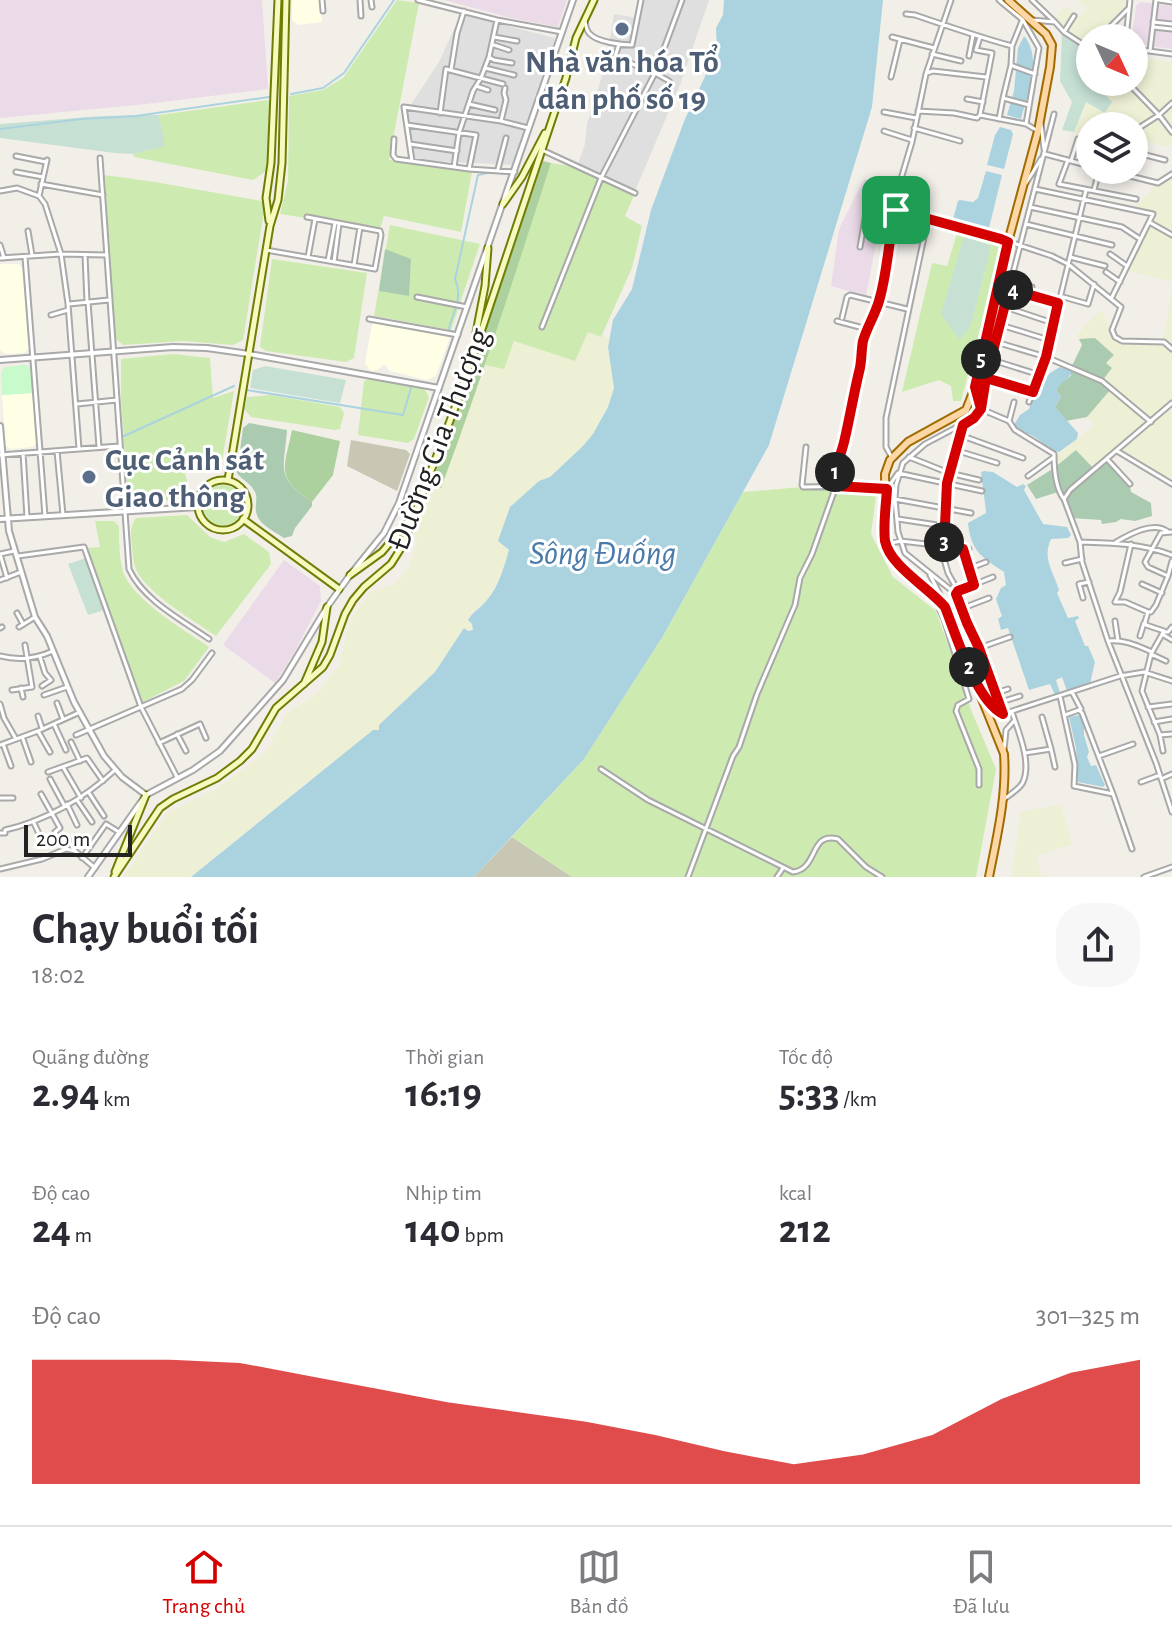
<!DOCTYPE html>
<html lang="vi">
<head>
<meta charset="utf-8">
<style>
	:root { --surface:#fff; --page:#f7f7f7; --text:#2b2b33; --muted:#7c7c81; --line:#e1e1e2; --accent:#d40000 }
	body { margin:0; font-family:"Alegreya Sans",sans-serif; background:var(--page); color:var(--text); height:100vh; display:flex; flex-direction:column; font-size:30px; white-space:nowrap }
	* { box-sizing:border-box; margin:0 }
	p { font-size:26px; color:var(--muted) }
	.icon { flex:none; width:44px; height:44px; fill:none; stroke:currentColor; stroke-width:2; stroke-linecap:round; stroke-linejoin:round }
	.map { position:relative; height:877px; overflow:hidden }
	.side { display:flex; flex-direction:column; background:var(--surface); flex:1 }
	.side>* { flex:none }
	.needle { width:52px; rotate:134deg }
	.buttons { position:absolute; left:1076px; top:24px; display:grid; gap:16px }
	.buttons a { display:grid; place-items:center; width:72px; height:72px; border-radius:50%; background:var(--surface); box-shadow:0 4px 12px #0003; font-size:40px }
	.scale { position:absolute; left:24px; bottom:20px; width:108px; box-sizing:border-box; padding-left:8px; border:4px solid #222; border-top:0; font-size:22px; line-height:28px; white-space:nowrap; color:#222; -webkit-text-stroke:6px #fff; paint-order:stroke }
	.pin { position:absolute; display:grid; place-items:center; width:68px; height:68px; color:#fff; margin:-34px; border-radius:16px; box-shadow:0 4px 12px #0006 }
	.km { position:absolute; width:40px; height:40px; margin:-20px; border-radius:50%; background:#222; color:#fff; font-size:22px; line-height:40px; text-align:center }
	.round { display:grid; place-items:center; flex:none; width:84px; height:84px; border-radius:32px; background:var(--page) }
	.headline { display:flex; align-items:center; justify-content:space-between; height:136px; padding:0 32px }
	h1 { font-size:44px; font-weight:700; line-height:60px }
	.figures { display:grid; grid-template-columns:repeat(3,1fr); gap:12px; height:136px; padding:8px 32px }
	.figures div { display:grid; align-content:center }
	.figures b { font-size:40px; font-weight:700 }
	.figures small { font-size:22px; font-weight:400 }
	.figures p { font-size:22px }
	.chart { height:224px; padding:16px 32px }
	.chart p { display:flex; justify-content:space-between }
	.chart svg { width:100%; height:144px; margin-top:8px; fill:var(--accent); opacity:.7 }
	.menu { display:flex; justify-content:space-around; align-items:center; height:112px; border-top:2px solid var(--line); background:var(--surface); font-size:22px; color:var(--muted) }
	.menu a { display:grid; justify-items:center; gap:4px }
	.menu .on { color:var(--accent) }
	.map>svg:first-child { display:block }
</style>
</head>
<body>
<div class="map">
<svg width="1172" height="877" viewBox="0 0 1172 877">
	<rect width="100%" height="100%" fill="#f2efe9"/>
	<path fill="#e0dfdf" d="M641,0H709L680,85L635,191L578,164L585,144L587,124L606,62L609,56L615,57L620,42L610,40L614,14L637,18Z
		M461,14L555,38L513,165L412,160L402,118L439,62Z"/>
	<path fill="#ebdbe8" d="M0,0H262L268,89L146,104L0,118Z
		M444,0H567L558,27L511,18Z
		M1141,2L1172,6V49L1135,44L1134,38H1132L1136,6Z
		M864,179L894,187L890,212L881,243H876L866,296L831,286L839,229Z
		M284,560L320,586L321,601L295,651L275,683L223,645Z"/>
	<path fill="#ffffe5" d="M292,0H320L322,22L298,25L292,20Z
		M0,264H19L23,269L30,348L24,353L6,354L0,350Z
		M374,323L447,335L450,337L436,376L427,380L390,371L384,364L377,370L373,371L369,369L365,363L372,325Z
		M34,393L37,443L32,447L11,449L6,446L2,395Z"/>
	<path fill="#c7c7b4" d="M351,440L406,450L410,454L397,491L347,466Z
		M512,837L572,877H474Z"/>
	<path fill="#eef0d5" d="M1077,0H1130L1129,8L1106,30L1110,38H1090V49L1064,32L1054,20L1064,6L1079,17L1087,8Z
		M1134,57L1172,62V131L1127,82H1134Z
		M1092,82H1110L1118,88L1124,82L1172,136V145L1166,147L1134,139V126H1094L1090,122L1083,136L1074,132L1086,102H1112Z
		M1172,174V282L1125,270L1153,215L1132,210L1158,183Z
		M1172,286V402L1094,470L1054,468V457L1095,425L1087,417L1111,389L1102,381L1112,368L1106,363L1113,356L1095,338L1079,339L1077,335L1099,311L1103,313L1115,337L1121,341L1163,342Z
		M588,332L609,337L608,347L614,388L608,407L593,435L583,446L550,477L539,481L510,507L504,545L509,550L503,573L486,602L473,611L468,620L472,624L473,630L464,629L435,672L380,724L379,730L307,782L191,877H123L168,812L216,789L266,752L287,713L318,693L339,665L351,619L370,592L393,585L409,568L417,542L415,534L431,486L440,488L476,392L485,365L504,368L514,341L575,360Z
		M1172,405V484L1118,451Z
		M1061,805L1072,845L1036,856L1042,877H1011L1021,811Z"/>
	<path fill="#cdebb0" d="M397,0L419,3L389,160L472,172L461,232L384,216L380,229L280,214L288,181L289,96L323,90L343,78Z
		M269,100L268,170L253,180L134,157L133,154L164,146L159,115Z
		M551,163L575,167L635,193L625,216L642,226L632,268L601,337L588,332L575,361L514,341L504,369L485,365Z
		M105,175L155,182L261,201L265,205L243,340L233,345L184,341L123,345L114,337Z
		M390,225L480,244L451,330L374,316Z
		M958,230L999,243L1000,253L961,401H953L951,386L939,380L902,392L932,263L947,266Z
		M272,259L367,273L354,358L346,362L266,351L260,347Z
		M173,354L210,358L213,398L234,391L222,461L181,460L191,495L188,499L132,503L128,499L121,400V359Z
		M369,379L424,388L429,397L414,439L408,443L358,435L364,381Z
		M271,395L340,407L344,413L340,429L335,430L251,417L244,409L247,397Z
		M203 505a20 20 0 1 1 40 0a20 20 0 1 1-40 0Z
		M861,486L877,489L871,534L893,577L936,611L972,712L996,769L976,877H572L512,837L584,759L663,636L743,492L802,487Z
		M187,515L210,537L224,542L244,534L269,552L271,564L216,636C194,621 143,591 135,567C133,561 133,554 132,548C131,537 129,527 136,518Z
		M95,521H114L119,526C119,541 119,557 123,571C132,600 185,630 209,647L184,681L143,702L86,548L100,547Z"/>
	<path fill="#add19e" d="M543,161L551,163C516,272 481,381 441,488L431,486Z
		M292,430L340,441L333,475L312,502C275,477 284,469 292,430Z"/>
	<path fill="#c6e0d4" d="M1062,32L1090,51V82H1092L1112,102L1105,113L1086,102L1074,132L1062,130L1072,102L1060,81Z
		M159,115L165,146L133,154L115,153L0,138V124L102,116Z
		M964,236L991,246L971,325L960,340L941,314Z
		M265,366L346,380L340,403L250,388L253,370Z
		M89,557L108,609L88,615L68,564Z"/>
	<path fill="#aacbaf" d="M385,249L411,259L409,296L379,291Z
		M1095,338L1114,355L1106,363L1112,368L1102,381L1111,389L1087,417L1066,421L1055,407L1061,397L1056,391L1059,384L1071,376V368L1082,345L1079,339Z
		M249,423L287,430C284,470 275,477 312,502V506L295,528L292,536L284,538C274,531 257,524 256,511C255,504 258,498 255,492C251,483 242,480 237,473L243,428Z
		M1076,450L1094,469L1107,459L1129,483L1131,492L1151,503L1152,516L1135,521L1121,519L1116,522L1102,524L1101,520L1071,518L1061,491L1036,499L1027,485L1054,468Z"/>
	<path fill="#c8facc" d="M27,365L32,370L34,393L2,395L1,372L5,367Z"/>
	<path fill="#aad3df" d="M724,0H883L872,107L769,445L663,636L584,759L474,877H191L373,730H379V725L435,672L464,628L468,631L473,630L472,624L468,620C473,611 481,608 487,600C499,586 504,567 509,550L498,541L510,507L539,481L550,477L583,446L593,434L608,407L614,388L608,347L613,320L632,289L651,210L685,119L717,51L716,28L723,15Z
		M1024,36C1043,57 1027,95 1021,119L1007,115L1014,91L1018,48Z
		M1000,127L1011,130L1013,134L1004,169L987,165L995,135Z
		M986,171L1002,175L989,228L953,219L958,201L960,200L973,202L978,198Z
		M1060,367L1072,371C1070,380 1060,382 1056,391L1061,397L1055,407L1078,433L1077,439L1059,452C1044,450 1038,433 1022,433L1014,425L1020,415L1029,409L1035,391L1050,373Z
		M984,471L993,472L1017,487L1023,484L1026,486L1024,490L1043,524L1067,527L1071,535L1068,538L1051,539C1042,559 1053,570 1059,590L1057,593L1068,618L1078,616L1079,618L1075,621L1085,646H1088L1095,662L1090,684L1067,691L1062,677L1056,680L1060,693L1055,695L1050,684L1029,690L1008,628L1001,630L998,619L1002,616L996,599L1001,588L1006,585L1004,572C982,557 971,552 968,523L986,513C985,499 982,486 981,472Z
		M1080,715L1084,725V735L1089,752L1087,757L1091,766L1096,765L1105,785L1103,787L1078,782L1076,748L1069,717Z"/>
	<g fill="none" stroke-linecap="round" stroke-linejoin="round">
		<path stroke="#aad3df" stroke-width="2" d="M291,94L323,88L344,73L394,0
			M0,129L81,119L136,116L269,97
			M450,333L449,328C454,310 463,297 455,279L478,175L492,172L507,174
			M247,390L403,415L411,388
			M124,436L234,386"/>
		<defs>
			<path id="minor" d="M322,0L323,11
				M360,0L361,16
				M371,0L372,7
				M418,0L497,20L562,32
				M999,0L1023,20L1039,48L1026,124
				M1032,0L1055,22
				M1159,0L1172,2
				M906,14L915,15C947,26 979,37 1012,46
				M1032,20L1055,22L1064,32L1090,49
				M585,21C586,26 586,31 590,34C597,42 622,45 632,45L641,0
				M1153,22L1172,24
				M1153,27L1172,29
				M1064,32L1074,16
				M494,37L517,41
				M892,37L934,48
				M980,37L976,50L992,53L980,115
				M1099,38L1129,8
				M1126,38L1130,0
				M619,44L615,57L655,73L669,81
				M494,45L509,50
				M1134,49L1172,54
				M1150,51L1156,0
				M932,54L961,61
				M969,56L973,35
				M489,57L494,60L512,63
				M530,64L549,70
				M1013,66L1035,74
				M485,68L514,75
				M451,70L457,33L464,11
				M927,73L933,71L986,77
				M891,77L900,40
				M1127,82L1159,115L1172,132
				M476,86L488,90
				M1003,98L1011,65L1012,46L1022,21
				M967,99L983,102
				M469,104L495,110
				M918,111L954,113L977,118L980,115L1026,124L1038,131
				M884,112L916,118
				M440,113L446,69L503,84
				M999,119L1003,98L1029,105
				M501,121L506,100L504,93L505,88
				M1041,124L1044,149
				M407,125L476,135L469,169
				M914,128L960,141
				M884,131L912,140
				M1134,131L1159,115L1172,103
				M394,139L393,155L396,159L469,169L515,172
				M410,144L457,151
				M542,150L635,193
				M1134,152L1165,160
				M1045,154L1090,166
				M16,156L46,162
				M100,158L129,569C143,600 182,620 209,639
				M47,160L39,196L45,204L61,254L68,304L79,449
				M1068,160L1059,184L1136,199
				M412,161L404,107L501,121L528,128
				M1071,161L1078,139L1090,141
				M454,167L459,133L473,91L481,78L489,57L497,20
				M498,169L506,138
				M1106,170L1158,183L1172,174
				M16,172L43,177
				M1026,183L1041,159
				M41,184L103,195
				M1035,189L1153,214L1111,299
				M1094,190L1099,170
				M0,191L17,188L39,196
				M1030,207L1122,227L1140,239
				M892,209L912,142L926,74L951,0
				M904,211L913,183
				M1149,222L1172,235
				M1026,224L1112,245
				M28,231L32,255
				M0,245L4,258
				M860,247L866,213L873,204H884L892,209L1001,239L1052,256L1068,264L1121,307L1112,330L1115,337L1122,341L1164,342L1172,349
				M266,250L375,269L381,235L380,231L307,217
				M1110,254L1127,266
				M85,255L87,302
				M25,257L45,516
				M308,257L315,219
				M1070,257L1105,266
				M0,258L61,254L106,255
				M328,261L335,223
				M334,262L339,224
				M354,265L360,227
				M1106,272L1120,282
				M1013,282L1032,287
				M1009,289L1056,303
				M1060,296L1088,304L1094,284
				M417,297L467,307
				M88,302L99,447
				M69,304L109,300
				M1005,307L1053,323
				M51,315L68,310
				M842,318L847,297L850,295L907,309
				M369,319L458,335
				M837,321L867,329
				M1001,325L1049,340
				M542,327L601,178L655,73L682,0
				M996,342L1046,357L1102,381L1151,422
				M992,360L1040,375
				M987,378L1033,392
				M976,390L981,409L1009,421L1015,430L1054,454C1054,468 1055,486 1063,498
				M1029,402L1046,357L1086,190
				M1172,403L1070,490L1064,499L1080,542L1082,562L1108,641L1156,763L1172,812
				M77,404L117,400
				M1009,421L1014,402
				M960,435L1023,458
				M806,447L802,485L803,487L861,486L887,489L894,498
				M955,450L997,463
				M57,451L63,515
				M1117,451L1172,484
				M23,453L27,517
				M0,455L119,446
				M891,456L886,447V418L928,218
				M909,457L949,473
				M1107,459L1130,484
				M949,473L979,480
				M1028,476L1054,457
				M887,489L898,473L982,491
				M886,511L895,499L971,513
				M898,519L944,526
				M1172,532L1161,533L1145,562L1148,567L1168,576L1156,605L1151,612H1148L1145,622L1146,625L1164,631L1151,654L1142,691L1160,735L1172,734
				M1080,542C1113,543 1140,543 1172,555
				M1116,542C1130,534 1153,521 1167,531
				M886,544L901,541L969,549
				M1131,544L1120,592L1115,602H1125L1148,612
				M944,547L947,483L963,425
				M963,549L974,583
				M0,554L7,578
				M0,554L14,551
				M18,556L84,547L141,707L177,777
				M944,559L948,573L958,591
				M1065,563L1082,559
				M968,569L986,562
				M930,575L943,600
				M1168,576L1172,561
				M0,580L21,572
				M1142,584L1162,593
				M934,597L944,619L969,699L958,705L956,711L979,769V785
				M1083,598L1079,584L1089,582
				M963,608L989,598
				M17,613L23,624
				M950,615L958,591L993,577
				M1115,621L1118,641
				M19,627L35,617
				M0,628L2,627
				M1163,632H1168L1172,627
				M1162,634L1172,640
				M1140,636L1144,623
				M1108,641C1124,639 1138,646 1152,652
				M1151,654L1166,661
				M0,656C19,661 35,659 53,651
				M40,657L45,673L51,680L42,686
				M970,669L979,648L1010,637
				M21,688L23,697
				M12,690L32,687L25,645
				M981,692L998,712L1003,714L1120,676L1144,672L1172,681
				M1072,692L1081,709
				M996,693L1008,689
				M44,695L67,687
				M1060,696L1075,765L1074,786L1113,794L1082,713L1079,710L1065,715
				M1001,702L1020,696
				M57,703L63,719
				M0,704L4,718L16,739
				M1148,707L1172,704
				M1003,714L979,648L967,623L956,594L905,553L898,532L895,499L896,485L903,463L925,444L974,418L981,409L986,378L1054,114
				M38,716L42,728
				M1154,722L1172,719
				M54,724L66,750
				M38,731L50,752
				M177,734L186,751
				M76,735L182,689L192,680L212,653
				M1160,735L1163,751
				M23,739L31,762
				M71,742L80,761
				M159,743L200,724L206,738
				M3,744L11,766
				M0,745L38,731L80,712
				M1051,749L1055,767
				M1004,750L1006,730L1014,721
				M1025,753L1051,749L1042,717
				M1099,756L1133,744
				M63,767L81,798
				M601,769L648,800L793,872C819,869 809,831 838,839L866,867L882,877
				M48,772L87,758L103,781
				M50,779L64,805
				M1161,779L1172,774
				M1141,782L1160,775
				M89,793L104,816
				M41,794L60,828L55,832L60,841L68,839L75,851L95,868
				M1113,794L1132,849
				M0,798H13
				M77,800L92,822
				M1003,800C1009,795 1020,789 1023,782C1032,762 1018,731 1012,712
				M67,804L77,825
				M33,821L41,838
				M0,833H5V830C45,821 85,798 115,770
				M82,858L106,824L119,832
				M0,869L42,859L66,849L75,851
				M688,877L733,756L739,747L757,694L795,605L800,578L812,554L836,486L835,470L845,440L849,413L855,395V380L859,373L862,345L867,329L879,303L891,242L890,231L896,210
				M777,877L783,868
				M1144,877L1172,867"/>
			<path id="tertiary" d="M0,360L173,347L207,348L249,354L439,388
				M0,426L9,531L35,617L47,636L74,702L104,756L122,777L146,795
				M0,519L198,507
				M88,877L146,795L193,770L220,751L283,680L327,607L350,575L384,533L399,503L573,0"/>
			<path id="secondary" d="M503,204L522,177L545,133
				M269,221L266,198L271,163L278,0
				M475,338L485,286L488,248
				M228,480L270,226L278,200L282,163L286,0
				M198 505a25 25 0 1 1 50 0a25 25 0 1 1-50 0Z
				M243,519L339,589
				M350,575L382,552L414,514
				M304,684L322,642L327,607
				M115,872L146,795
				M114,877L160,808L173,799L217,778L240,761L252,749L276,708L323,667L330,655L345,614L353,600L364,587L391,564L403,545L462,389L566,78L576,38L594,0"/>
			<path id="primary" d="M989,877C997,836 1007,796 1004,754L945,607L937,598L893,558L886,544L885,474L890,460L908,442L966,410L975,387L1008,242L1038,131L1050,67L1052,45L1046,34L1008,0"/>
		</defs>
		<use href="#minor" stroke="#a9a9a9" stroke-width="7"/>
		<use href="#tertiary" stroke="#a9a9a9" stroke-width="8"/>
		<use href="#secondary" stroke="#707d05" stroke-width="9"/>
		<use href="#primary" stroke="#a06b00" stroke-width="10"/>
		<use href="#minor" stroke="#fff" stroke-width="3"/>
		<use href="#tertiary" stroke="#fff" stroke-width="4"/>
		<use href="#secondary" stroke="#f7fabf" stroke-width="5"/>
		<use href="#primary" stroke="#fcd6a4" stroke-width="6"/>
	</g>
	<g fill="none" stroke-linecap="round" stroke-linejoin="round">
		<defs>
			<path id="route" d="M896,210C888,240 888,271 879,301C875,315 867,327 863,341C861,351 862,362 859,372C854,393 850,416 845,438C841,457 834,465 836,486L887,489C886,506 883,525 885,541C890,566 928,587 945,607C956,635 976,701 1003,714L979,648L967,623L956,594L958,591L974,585L963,549L944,547L947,483L963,425L974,418L981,409L986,378L1009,289L1058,303L1046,357L1033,392L986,378L981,409L975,387L1008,242L1001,239L896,210"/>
		</defs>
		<use href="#route" stroke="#fff" stroke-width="16"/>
		<use href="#route" stroke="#d40000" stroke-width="10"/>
	</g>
	<g fill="#5c6f8a" stroke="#fff" stroke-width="3">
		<circle cx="622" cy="29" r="8"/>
		<circle cx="89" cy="477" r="8"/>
	</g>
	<g text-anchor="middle" stroke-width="6" stroke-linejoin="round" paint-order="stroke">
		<g font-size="32" font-weight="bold" fill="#4e5e75" stroke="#fff">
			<text x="622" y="72">Nhà văn hóa Tổ<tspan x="622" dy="37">dân phố số 19</tspan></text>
			<text x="105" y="470" text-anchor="start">Cục Cảnh sát<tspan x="105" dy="37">Giao thông</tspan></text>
		</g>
		<g font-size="32" fill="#222" stroke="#fff">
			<text transform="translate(438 439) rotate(-69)" y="11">Đường Gia Thượng</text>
		</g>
		<g font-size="34" font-style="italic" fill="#4a7aab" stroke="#fff">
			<text x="603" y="564">Sông Đuống</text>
		</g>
	</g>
</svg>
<div class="buttons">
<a><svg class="needle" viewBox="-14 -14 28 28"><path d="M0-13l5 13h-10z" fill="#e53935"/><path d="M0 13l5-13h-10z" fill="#7c7c81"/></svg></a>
<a><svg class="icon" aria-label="layers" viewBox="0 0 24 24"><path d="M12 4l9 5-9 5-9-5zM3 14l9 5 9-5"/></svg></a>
</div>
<div class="scale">200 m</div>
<div class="pin" style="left:896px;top:210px;background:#1e9e55"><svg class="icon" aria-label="arrive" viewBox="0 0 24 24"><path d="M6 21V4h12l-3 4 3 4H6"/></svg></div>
<b class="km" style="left:835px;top:472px">1</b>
<b class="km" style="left:969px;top:667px">2</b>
<b class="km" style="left:944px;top:542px">3</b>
<b class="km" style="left:1013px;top:290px">4</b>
<b class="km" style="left:981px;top:359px">5</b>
</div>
<section class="side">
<div class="headline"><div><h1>Chạy buổi tối</h1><p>18:02</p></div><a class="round"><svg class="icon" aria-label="share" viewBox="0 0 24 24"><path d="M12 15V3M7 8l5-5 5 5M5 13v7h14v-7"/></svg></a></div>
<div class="figures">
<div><p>Quãng đường</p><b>2.94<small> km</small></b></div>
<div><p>Thời gian</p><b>16:19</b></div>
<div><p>Tốc độ</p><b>5:33<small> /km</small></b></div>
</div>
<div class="figures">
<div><p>Độ cao</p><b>24<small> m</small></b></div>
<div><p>Nhịp tim</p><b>140<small> bpm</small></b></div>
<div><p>kcal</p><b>212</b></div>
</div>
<div class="chart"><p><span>Độ cao</span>301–325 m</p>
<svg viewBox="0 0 160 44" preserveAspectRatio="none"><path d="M0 44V6L10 6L20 6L30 7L40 11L50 15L60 19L70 22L80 25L90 29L100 34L110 38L120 35L130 29L140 18L150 10L160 6V44z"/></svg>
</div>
</section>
<nav class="menu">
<a class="on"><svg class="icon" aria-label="home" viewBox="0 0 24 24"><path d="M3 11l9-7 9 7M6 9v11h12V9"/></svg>Trang chủ</a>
<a><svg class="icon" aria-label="map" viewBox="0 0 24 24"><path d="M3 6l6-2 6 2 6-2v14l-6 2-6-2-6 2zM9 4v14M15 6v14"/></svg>Bản đồ</a>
<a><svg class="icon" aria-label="saved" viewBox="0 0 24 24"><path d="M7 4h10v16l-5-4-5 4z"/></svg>Đã lưu</a>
</nav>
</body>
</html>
